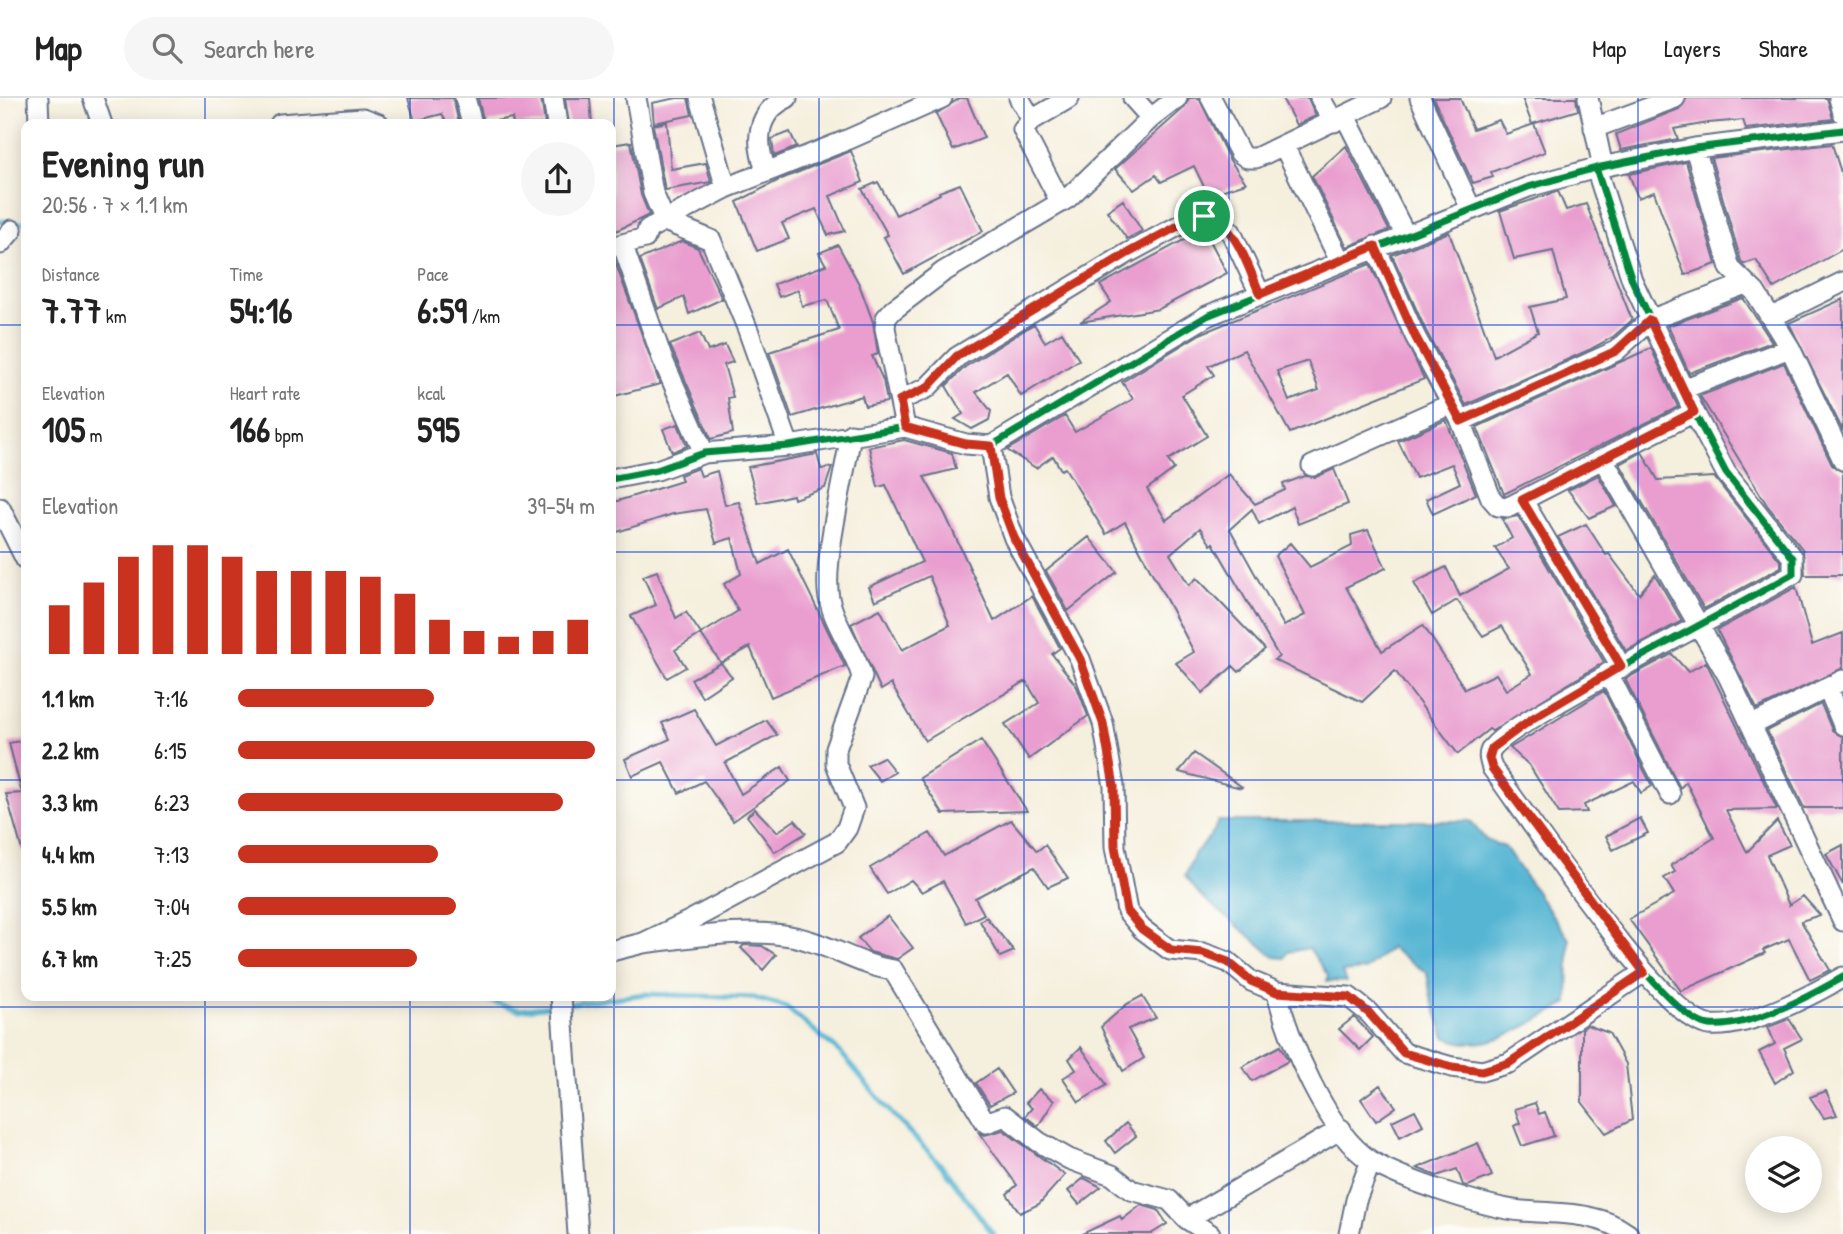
<!DOCTYPE html>
<html lang="en">
<head>
<meta charset="utf-8">
<style>
	:root { --surface:#fff; --page:#f6f6f6; --text:#222; --muted:#767676; --line:#e0e0e0; --accent:#c8321e }
	body { margin:0; font-family:"Patrick Hand",sans-serif; background:var(--page); color:var(--text); height:100vh; display:flex; flex-direction:column; font-size:26px; white-space:nowrap }
	* { box-sizing:border-box; margin:0 }
	p { font-size:23px; color:var(--muted) }
	.icon { flex:none; width:38px; height:38px; fill:none; stroke:currentColor; stroke-width:2; stroke-linecap:round; stroke-linejoin:round }
	.map { position:relative; flex:1; overflow:hidden }
	.sheet { position:absolute; left:21px; top:21px; width:595px; height:882px; display:flex; flex-direction:column; background:var(--surface); border-radius:14px; box-shadow:0 4px 18px #0003 }
	.sheet>* { flex:none }
	.tools { position:absolute; left:1745px; top:1038px; display:grid; gap:14px }
	.tools a { display:grid; place-items:center; width:77px; height:77px; border-radius:50%; background:var(--surface); box-shadow:0 4px 18px #0003; font-size:35px }
	.pin { position:absolute; display:grid; place-items:center; width:60px; height:60px; color:#fff; margin:-30px; border:4px solid #fff; border-radius:50%; box-shadow:0 2px 7px #0007 }
	.round { display:grid; place-items:center; flex:none; width:74px; height:74px; border-radius:37px; background:var(--page) }
	.headline { display:flex; align-items:center; justify-content:space-between; height:119px; padding:0 21px }
	h1 { font-size:38px; font-weight:700; line-height:52px }
	.figures { display:grid; grid-template-columns:repeat(3,1fr); gap:10px; height:119px; padding:7px 21px }
	.figures div { display:grid; align-content:center }
	.figures b { font-size:35px; font-weight:700 }
	.figures small { font-size:19px; font-weight:400 }
	.figures p { font-size:19px }
	.chart { height:196px; padding:14px 21px }
	.chart p { display:flex; justify-content:space-between }
	.chart svg { width:100%; height:126px; margin-top:7px; stroke:var(--accent); stroke-width:6 }
	ul { padding:0 21px; list-style:none; font-size:23px }
	li { display:grid; grid-template-columns:112px 84px 1fr; align-items:center; height:52px }
	li i { height:18px; border-radius:9px; background:var(--accent) }
	header { display:flex; align-items:center; gap:42px; box-sizing:border-box; height:98px; padding:0 35px; background:var(--surface); border-bottom:2px solid var(--line) }
	header strong { font-size:33px }
	nav { display:flex; gap:38px; margin-inline-start:auto; font-size:24px }
	.search { width:490px; height:63px; background:var(--page); display:flex; align-items:center; gap:18px; box-sizing:border-box; padding:0 24px; border-radius:38px; color:var(--muted); font-size:26px }
	.map>svg:first-child { display:block }
</style>
</head>
<body>
<header>
<strong>Map</strong>
<div class="search"><svg class="icon" aria-label="search" viewBox="0 0 24 24"><circle cx="10" cy="10" r="6"/><path d="M15 15l6 6"/></svg>Search here</div>
<nav><a>Map</a><a>Layers</a><a>Share</a></nav>
</header>
<div class="map">
<svg width="1843" height="1136" viewBox="0 0 1843 1136">
	<rect width="100%" height="100%" fill="#fdfcf7"/>
	<filter id="ink" filterUnits="userSpaceOnUse"><feTurbulence type="fractalNoise" baseFrequency=".0143" numOctaves="2"/><feDisplacementMap in="SourceGraphic" scale="14" xChannelSelector="R" yChannelSelector="G"/><feConvolveMatrix kernelMatrix="1 2 1 2 8 2 1 2 1" color-interpolation-filters="sRGB"/></filter>
	<filter id="wash" filterUnits="userSpaceOnUse"><feTurbulence type="fractalNoise" baseFrequency=".00686" numOctaves="4" result="noise"/><feDisplacementMap in="SourceGraphic" scale="28" xChannelSelector="R" yChannelSelector="G"/><feGaussianBlur stdDeviation="1.57" result="paint"/><feColorMatrix in="noise" values="0 0 0 0 0 0 0 0 0 0 0 0 0 0 0 0 0 1.4 0 .05"/><feComposite in="paint" operator="in"/></filter>
	<g filter="url(#wash)">
		<rect width="100%" height="100%" fill="#f5efdd"/>
		<path fill="#55b5d3" stroke="#387298" stroke-width="2" d="M1218,723H1470L1486,742L1505,749L1569,841L1568,905C1532,924 1486,959 1445,939L1431,900L1427,875L1391,850L1365,872L1342,874L1346,884L1327,883L1328,878L1309,850L1288,854L1285,860L1275,859L1200,797L1185,778L1195,755L1213,735Z"/>
		<g fill="none" stroke-linecap="round" stroke-linejoin="round">
			<path stroke="#55b5d3" stroke-width="5" d="M0,123L26,125
				M474,898L519,912L646,896L753,900L786,909L841,955L892,1016L943,1069L993,1136"/>
		</g>
		<g id="blocks">
			<path fill="#e99ecf" fill-rule="evenodd" d="M408,0H453L459,26H447L442,16L415,23Z
				M478,0H541L545,26H513L512,20L484,25Z
				M565,0H590L592,26H569Z
				M677,0H688L692,17L654,25L652,5Z
				M960,0H967L984,40L953,52L936,16Z
				M1189,0H1199L1229,61L1246,85L1208,97L1194,68L1161,84L1156,77L1134,92L1115,71L1184,10Z
				M1282,0H1308L1316,18L1296,27Z
				M1433,0H1460L1473,31L1499,22L1506,36L1534,26L1545,54L1491,74L1493,79L1473,85Z
				M1522,0H1576L1578,12L1532,26Z
				M1687,0H1827L1833,21L1746,31L1743,22L1708,25L1674,31L1678,41L1621,52L1616,36L1679,11Z
				M667,24L671,71L706,65L711,84L665,92L653,27Z
				M790,34L797,49L774,58L772,41Z
				M631,44L641,97L649,117L616,133L611,108V47Z
				M1832,46L1843,81V151L1774,190L1756,162L1744,166L1741,163L1711,60Z
				M1346,48L1389,132L1347,149L1312,78Z
				M851,53L863,84L830,98L845,133L828,137L816,111L782,125L789,141L757,153L737,104L779,82Z
				M1686,64L1716,166L1685,177L1654,94L1638,100L1629,76Z
				M878,84L896,117L940,96L939,94L960,86L983,133L904,176L884,139L888,137L862,91Z
				M1558,93L1566,112L1586,106L1632,222L1613,239L1591,251L1466,307L1426,233L1392,157L1449,134L1494,258L1538,234L1530,209L1566,201L1553,153L1514,161L1500,113Z
				M1123,102L1142,133L1127,141L1107,113Z
				M1204,131L1227,175L1159,211L1080,224L1111,204L1100,187Z
				M682,143L698,150L722,201L689,216L684,199L658,211L640,161Z
				M838,147L859,186L873,224L878,256L872,258L883,282L887,304L865,308L862,298L792,319L769,254L839,232L827,202L802,208L798,192L779,199L774,186L826,167L819,155Z
				M611,161H614L660,286L611,299Z
				M1370,166L1424,281L1290,335L1244,252L1208,268L1214,277L1182,297L1207,338L1168,362L1174,371L1147,391L1166,422L1229,376L1255,406L1285,392L1283,386L1305,378L1316,379L1334,371L1348,406L1298,426L1292,409L1259,426L1252,411L1230,431L1284,528L1305,517L1275,458L1290,445L1310,469L1352,448L1351,437L1368,432L1386,470L1346,489L1382,553L1423,527L1465,591L1496,576L1506,592L1532,576L1502,528L1483,538L1457,502L1432,517L1414,485L1446,469L1460,498L1509,471L1495,450L1512,440L1502,421L1518,418L1604,564L1492,633L1489,631L1458,656L1395,573L1362,604L1274,562L1279,559L1213,445L1211,447L1200,430L1170,456L1189,487L1197,480L1265,551L1239,574L1233,568L1203,595L1176,565L1194,554L1125,424L1106,436L1065,370L1061,372L1053,358L1036,370L1007,352L1065,318L1075,334L1133,301L1122,284L1200,236ZM1308,263L1319,292L1289,303L1277,273Z
				M1743,200L1772,244L1689,275L1668,228Z
				M1843,201V333L1789,225Z
				M1034,226L1045,244L1062,234L1079,262L1021,298L1007,275L976,294L991,313L989,322L972,331L955,321L963,316L946,288L965,269Z
				M700,235L708,253L725,247L733,264L724,267L733,299L728,300L733,335L711,341L670,247Z
				M1651,250L1678,309L1504,396L1477,329Z
				M1784,265L1832,367L1843,374V477H1805L1803,452L1767,407L1700,298Z
				M1446,322L1476,396L1433,416L1426,401L1460,385L1452,366L1416,380L1398,343Z
				M678,326L687,348L672,354L663,331Z
				M904,342L952,355L956,371L924,379L945,416L994,523L1032,498L1060,550L1052,556L1077,589L1088,618L1029,661L1005,626L1039,605L1026,583L925,643L891,586L881,592L851,526L880,511L902,552L950,527L929,478L875,503L869,489L922,464L886,387L878,389L869,349Z
				M1642,354L1658,382L1714,379L1781,464V469L1704,511L1620,366Z
				M817,356L821,371L832,369L825,390L794,401L793,397L758,405L748,369Z
				M698,370L701,378L717,373L725,407L739,404L760,466L788,451L845,568L771,599L750,549L721,565L701,536L738,513L724,486L741,476L732,440L716,445L706,411L673,416L611,436V405L682,383L680,377Z
				M1598,377L1616,408L1589,420L1568,392Z
				M1586,426L1606,457L1609,456L1639,496L1655,477L1682,523L1626,553L1558,439Z
				M1089,439L1117,474L1068,513L1046,473Z
				M657,473L676,520L686,514L701,536L675,552L686,569L667,580L631,518L656,507L643,478Z
				M1796,489L1812,547L1843,535V570L1757,611L1717,532Z
				M1672,556L1688,574L1706,564L1777,711L1726,712L1747,754L1777,723L1790,747L1767,757L1789,807L1803,798L1820,817L1801,823L1830,872L1810,882L1789,841L1763,852L1765,855L1681,893L1629,821L1674,796L1664,780L1675,774L1671,767L1714,740L1686,684L1680,690L1625,581Z
				M721,565L732,579L702,599L691,581Z
				M1604,593L1652,688L1641,695L1634,683L1584,707L1587,714L1559,715L1529,667L1510,650Z
				M1821,606L1832,632L1843,639V710H1804L1767,633Z
				M694,611L716,648L766,622L777,637L725,665L741,696L782,669L790,683L733,723L704,683L679,695L663,664L632,678L625,661L670,641L662,625Z
				M26,642V692H21L9,645Z
				M981,642L1027,713L943,716L920,680Z
				M1194,655L1242,689L1241,690L1179,674Z
				M883,659L895,674L880,683L867,667Z
				M26,695V752H22L6,696Z
				M755,711L777,734L795,722L806,735L775,754L747,718Z
				M1640,720L1648,735L1613,752L1606,738Z
				M1011,722L1037,753L1045,747L1068,780L1048,789L1034,769L975,800L984,816L966,825L943,783L922,794L911,782L887,796L870,770L930,735L944,758Z
				M1843,747V787L1826,756Z
				M888,818L913,850L897,861L870,854L858,840Z
				M986,819L1014,853L1000,859L980,823Z
				M744,847L762,848L776,857L763,872L741,850Z
				M1142,898L1156,920L1128,931L1144,960L1123,973L1101,929L1127,906Z
				M1354,919L1373,939L1360,952L1339,931Z
				M1789,921L1802,941L1784,950L1794,972L1775,985L1759,954L1775,946L1768,929Z
				M1587,927L1609,935L1626,966L1632,1022L1606,1035L1582,1004V931Z
				M1280,948L1288,963L1252,983L1242,969Z
				M1081,949L1107,987L1079,1004L1063,980L1076,972L1069,961Z
				M997,971L1013,995L990,1007L976,985Z
				M1380,987L1396,1009L1376,1023L1361,1001Z
				M1039,991L1054,1003L1038,1028L1025,1018L1032,1010L1026,1005Z
				M1826,993L1837,1017L1824,1020L1810,999Z
				M1535,1005L1539,1016L1545,1014L1554,1038L1522,1048L1514,1028L1520,1025L1515,1011Z
				M1415,1012L1423,1027L1400,1039L1392,1023Z
				M1126,1025L1136,1038L1115,1055L1106,1043Z
				M1003,1032L1065,1077L1039,1106L1020,1115L1007,1096L1017,1087L979,1035L985,1037Z
				M1478,1045L1492,1078L1468,1088L1463,1087L1457,1071L1437,1078L1417,1070Z
				M1084,1080L1101,1089L1079,1106L1068,1093Z
				M1141,1107L1158,1112L1167,1126L1151,1136H1082L1120,1118L1122,1122Z"/>
		</g>
	</g>
	<g filter="url(#ink)">
		<use href="#blocks" fill-opacity="0" stroke="#67728a" stroke-width="2"/>
		<g fill="none" stroke-linecap="round" stroke-linejoin="round">
			<defs>
				<path id="minor" d="M38,0L39,26
					M93,0L102,26
					M465,0L472,26
					M553,0L557,26
					M636,0L653,95L665,123L711,142L748,232L789,348
					M700,0L726,90
					M1019,0L1032,22
					M1133,0L1151,20
					M1211,0L1240,55L1247,60H1256L1381,0
					M1320,0L1334,24
					M1420,0L1471,111
					M1588,0L1603,69
					M1839,0L1843,15
					M1345,18L1405,136
					M280,26L363,20L379,26
					M1594,30L1675,0
					M1284,48L1340,163
					M1695,50L1730,170L1755,194L1790,250L1843,362
					M1596,70L1632,182L1694,314L1726,375L1793,460V476C1717,519 1639,558 1563,602C1545,613 1505,634 1492,650C1487,657 1490,663 1492,670C1526,716 1663,922 1709,927C1749,931 1810,898 1843,879
					M767,74C755,46 755,15 787,0
					M1060,103L1023,32L1032,22L1069,0
					M0,146L12,132
					M623,148L662,260L704,355
					M1375,148L1415,238L1461,323L1491,400L1498,408L1509,409L1694,314
					M611,149L645,140L648,131L726,90L847,42L942,0
					M1772,219L1843,184
					M1683,291L1790,250
					M900,302L927,290L957,259L1128,155L1191,121L1204,118L1215,120L1231,134L1260,196
					M1461,323L1616,253L1650,222L1745,186
					M905,329L885,230L886,220L893,212L943,174L1068,100L1151,20L1177,0
					M991,348L999,399L1014,440L1080,561L1103,625L1114,688L1115,749L1127,813L1142,831L1170,852L1203,855L1228,864L1251,883L1277,894L1349,899L1369,915L1404,955L1452,969L1482,973L1509,965L1644,874
					M1603,361L1728,578L1843,823
					M1312,368L1451,306
					M611,381L657,372L704,355L789,348L905,329L966,346L991,348L1207,218L1528,89L1596,70L1695,50L1843,32
					M1523,403L1621,568
					M0,410L26,462
					M1608,575L1670,696
					M1828,590L1843,627
					M1752,627L1843,582
					M643,845C690,840 743,830 790,838C826,844 857,867 893,872L986,1025L1005,1018L1039,1044L1069,1061L1112,1077L1131,1092L1169,1102L1187,1121L1210,1136
					M611,853L643,845L693,821L837,744L847,730L854,710L836,666V651L862,579C855,552 835,529 829,500C822,464 845,376 851,336
					M1277,894C1288,942 1328,1036 1371,1063C1400,1081 1487,1110 1522,1113C1558,1116 1598,1113 1628,1136
					M561,898L578,1136
					M1187,1121L1341,1031
					M1349,1136L1356,1102L1371,1063"/>
			</defs>
			<use href="#minor" stroke="#67728a" stroke-width="23"/>
			<use href="#minor" stroke="#fff" stroke-width="19"/>
			<defs>
				<path id="cycleway" d="M1596,70L1632,182L1694,314L1726,375L1793,460V476C1717,519 1639,558 1563,602C1545,613 1505,634 1492,650C1487,657 1490,663 1492,670C1526,716 1663,922 1709,927C1749,931 1810,898 1843,879
					M611,381L657,372L704,355L789,348L905,329L966,346L991,348L1207,218L1528,89L1596,70L1695,50L1843,32"/>
			</defs>
			<use href="#cycleway" stroke="#fdfcf7" stroke-width="11"/>
			<use href="#cycleway" stroke="#00873e" stroke-width="7"/>
		</g>
	</g>
	<g fill="none" stroke-linecap="round" stroke-linejoin="round" filter="url(#ink)">
		<defs>
			<path id="route" d="M1204,118C1236,123 1248,170 1260,196L1375,148L1415,238L1461,323L1616,253L1650,222L1694,314L1522,402L1621,568L1533,620L1492,650L1489,660L1492,670L1644,874L1509,965L1482,973L1452,969L1404,955L1369,915L1349,899L1277,894L1251,883L1228,864L1203,855L1171,852L1142,831L1127,813L1115,749L1114,688L1103,625L1080,561L1014,440L999,400L991,348L966,346L905,329L900,302L927,290L957,258L1128,155L1191,121Z"/>
		</defs>
		<use href="#route" stroke="#fff" stroke-width="14"/>
		<use href="#route" stroke="#c8321e" stroke-width="9"/>
	</g>
	<path fill="none" stroke="#1d4ed8" stroke-width="2" stroke-opacity="0.55" d="M205,0V26M410,0V26M614,0V1136M819,0V1136M1024,0V1136M1229,0V1136M1433,0V1136M1638,0V1136M0,227H26M611,227H1843M0,454H26M611,454H1843M0,682H26M611,682H1843M205,898V1136M410,898V1136M0,909H1843"/>
</svg>
<div class="tools">
<a><svg class="icon" aria-label="layers" viewBox="0 0 24 24"><path d="M12 4l9 5-9 5-9-5zM3 14l9 5 9-5"/></svg></a>
</div>
<div class="pin" style="left:1204px;top:118px;background:#1e9e55"><svg class="icon" aria-label="arrive" viewBox="0 0 24 24"><path d="M6 21V4h12l-3 4 3 4H6"/></svg></div>
<section class="sheet">
<div class="headline"><div><h1>Evening run</h1><p>20:56 · 7 × 1.1 km</p></div><a class="round"><svg class="icon" aria-label="share" viewBox="0 0 24 24"><path d="M12 15V3M7 8l5-5 5 5M5 13v7h14v-7"/></svg></a></div>
<div class="figures">
<div><p>Distance</p><b>7.77<small> km</small></b></div>
<div><p>Time</p><b>54:16</b></div>
<div><p>Pace</p><b>6:59<small> /km</small></b></div>
</div>
<div class="figures">
<div><p>Elevation</p><b>105<small> m</small></b></div>
<div><p>Heart rate</p><b>166<small> bpm</small></b></div>
<div><p>kcal</p><b>595</b></div>
</div>
<div class="chart"><p><span>Elevation</span>39–54 m</p>
<svg viewBox="0 0 160 44" preserveAspectRatio="none"><path d="M5 44V27M15 44V19M25 44V10M35 44V6M45 44V6M55 44V10M65 44V15M75 44V15M85 44V15M95 44V17M105 44V23M115 44V32M125 44V36M135 44V38M145 44V36M155 44V32"/></svg>
</div>
<ul>
<li><b>1.1 km</b>7:16<i style="width:55%"></i></li>
<li><b>2.2 km</b>6:15<i style="width:100%"></i></li>
<li><b>3.3 km</b>6:23<i style="width:91%"></i></li>
<li><b>4.4 km</b>7:13<i style="width:56%"></i></li>
<li><b>5.5 km</b>7:04<i style="width:61%"></i></li>
<li><b>6.7 km</b>7:25<i style="width:50%"></i></li>
</ul>
</section>
</div>
</body>
</html>
